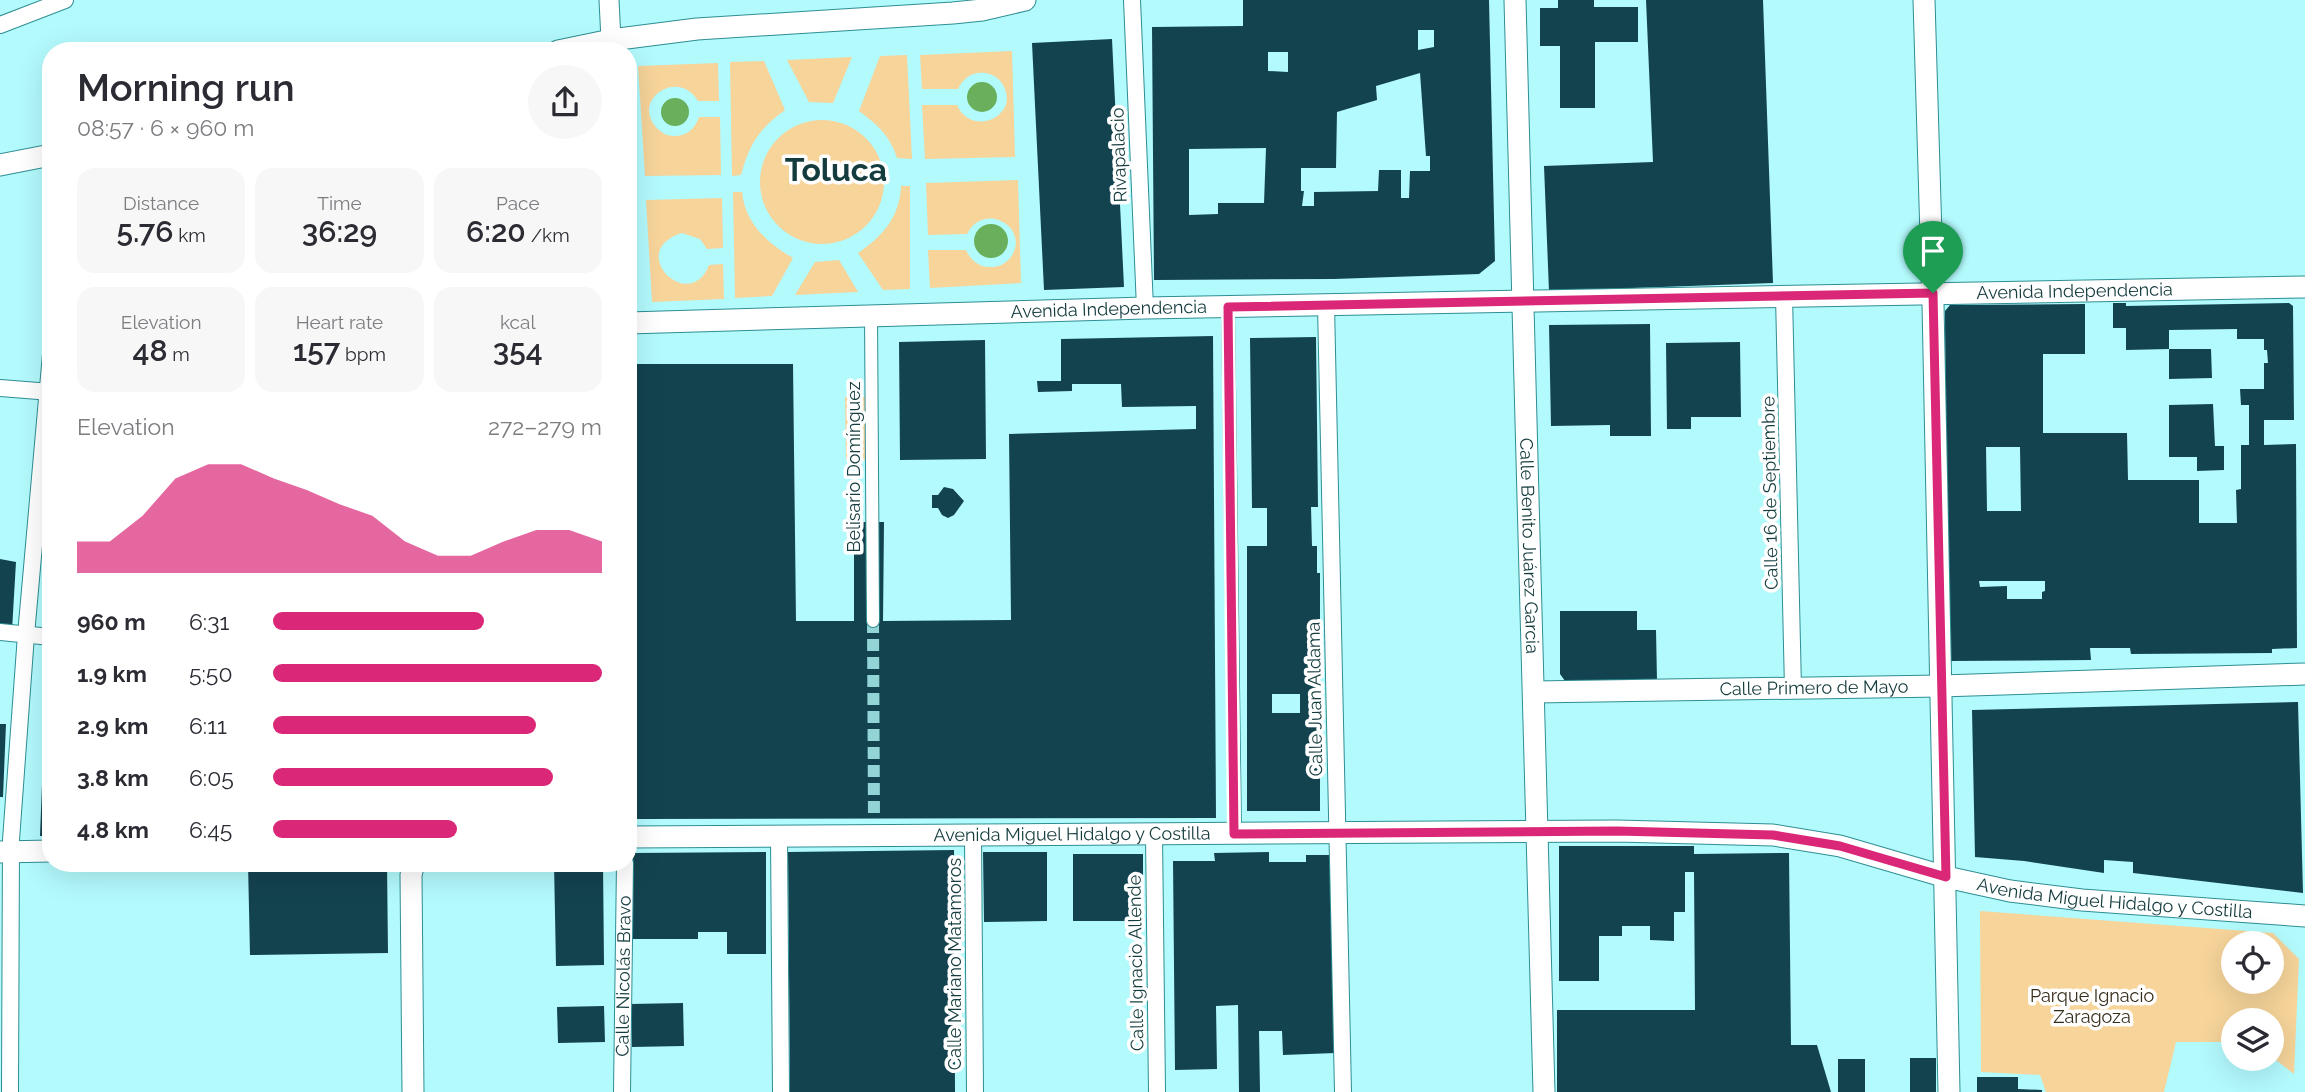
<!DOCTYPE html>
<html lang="en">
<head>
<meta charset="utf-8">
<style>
	:root { --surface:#fff; --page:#f7f7f7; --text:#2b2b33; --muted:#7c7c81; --accent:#db2777 }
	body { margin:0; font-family:Raleway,sans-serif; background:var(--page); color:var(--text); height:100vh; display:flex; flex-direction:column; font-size:26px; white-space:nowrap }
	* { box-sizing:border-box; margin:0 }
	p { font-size:23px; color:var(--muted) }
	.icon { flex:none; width:38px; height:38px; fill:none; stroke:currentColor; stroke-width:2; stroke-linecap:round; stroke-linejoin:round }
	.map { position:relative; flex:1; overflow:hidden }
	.sheet { position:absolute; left:42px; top:42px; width:595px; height:830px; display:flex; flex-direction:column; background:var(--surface); border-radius:28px; box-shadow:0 7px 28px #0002 }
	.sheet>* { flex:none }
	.fabs { position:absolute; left:2221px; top:931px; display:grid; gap:14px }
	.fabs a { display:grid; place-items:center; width:63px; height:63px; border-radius:50%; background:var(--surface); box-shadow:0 7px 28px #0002; font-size:35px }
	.pin { position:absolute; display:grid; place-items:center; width:60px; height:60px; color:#fff; margin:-72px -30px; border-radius:50% 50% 50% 0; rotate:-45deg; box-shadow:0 0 7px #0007 }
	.pin .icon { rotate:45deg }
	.round { display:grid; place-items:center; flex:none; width:74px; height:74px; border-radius:37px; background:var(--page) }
	.head { display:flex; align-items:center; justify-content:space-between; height:119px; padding:0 35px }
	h1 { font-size:38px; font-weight:600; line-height:52px }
	.stats { display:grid; grid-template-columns:repeat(3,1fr); gap:10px; height:119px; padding:7px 35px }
	.stats div { display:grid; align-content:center; border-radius:18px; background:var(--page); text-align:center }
	.stats b { font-size:30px; font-weight:600 }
	.stats small { font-size:19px; font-weight:400 }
	.stats p { font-size:19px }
	.chart { height:196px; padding:14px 35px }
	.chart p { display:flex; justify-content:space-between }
	.chart svg { width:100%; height:126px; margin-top:7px; fill:var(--accent); opacity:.7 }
	ul { padding:0 35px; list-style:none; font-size:23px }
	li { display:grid; grid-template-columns:112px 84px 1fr; align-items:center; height:52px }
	li i { height:18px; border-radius:9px; background:var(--accent) }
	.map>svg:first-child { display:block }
</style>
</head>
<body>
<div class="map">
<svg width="2305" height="1092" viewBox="0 0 2305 1092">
	<rect width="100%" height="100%" fill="#b3fafd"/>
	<path fill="#f6d49a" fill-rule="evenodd" d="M1012,51L1015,157L925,159L922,105H957C971,138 1021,116 1003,85C999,78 993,74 985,73C973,71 963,78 958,89H922L920,55Z
		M907,55L912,159L897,158C891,137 877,124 859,111L880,56Z
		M852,57L833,103L809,102L787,60Z
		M764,61L785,110C758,130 750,143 741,175L732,176L730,62Z
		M718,63L719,101H698C678,68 633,99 655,126C660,132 666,136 674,136C687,136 695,129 699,117H720L721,175L645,176L638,66Z
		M760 182a62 62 0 1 1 124 0a62 62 0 1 1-124 0Z
		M1018,180L1021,283L930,288L928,250H966C971,261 980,268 992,267C1000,267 1006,263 1011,257C1031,228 984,200 967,234L928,235L926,183Z
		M901,186H910V289L883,290L858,253C882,237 900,217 901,186Z
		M733,192H742C745,223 767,243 793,258L772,296L735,298Z
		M722,198L723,248L707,249L700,239L682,233C624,251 690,315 709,265L723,264L724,299L652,302L646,200Z
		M839,260L858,292L795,295L815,262Z
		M845,397H867V460H846Z
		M1980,911L2273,933L2299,959L2294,1074L2272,1057V1020H2233V1042H2176L2164,1092H2046L2040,1075L1981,1072ZM2233,943H2272V982H2233Z"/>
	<path fill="#6ab05c" d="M967 97a15 15 0 1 1 30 0a15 15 0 1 1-30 0Z
		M661 112a14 14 0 1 1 28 0a14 14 0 1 1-28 0Z
		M974 241a17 17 0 1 1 34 0a17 17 0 1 1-34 0Z"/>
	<path fill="#144350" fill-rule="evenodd" d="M1243,0H1489L1495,261L1479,274L1334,279L1154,280L1152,27L1243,26ZM1418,30H1434V47L1418,50ZM1268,52H1288V72L1268,71ZM1420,73L1426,156H1430V171H1410L1409,198H1401V170H1379L1378,191L1314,192V206H1302L1304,191H1301V168H1336L1337,112L1377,100L1376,86ZM1266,148L1264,203H1218V214L1189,215V149Z
		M1558,0H1594V7H1638V42H1595V108H1560V46H1540V8H1558Z
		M1646,0H1763L1773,283L1549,291L1544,166L1653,162Z
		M1112,39L1124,287L1044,290L1032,43Z
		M2113,303H2126V306L2289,303L2293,306L2294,420H2264V445L2296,444L2297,648L2272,649V653L2131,654L2130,648H2090L2091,660L1947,661L1945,311L1950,305L2085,304V354H2043V433H2127L2128,480H2199V523H2237L2236,490L2241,489V445H2249V405H2241L2240,389H2264V363H2268L2267,350H2264V339H2237V329L2169,330V349L2126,350V328H2113ZM1986,447H2020L2021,511H1987ZM1979,581H2045V591L2042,592V599H2007V586L1980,587Z
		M1650,324L1651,436H1610V425L1551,426L1549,325Z
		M1213,336L1216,818L637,819L636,364H793L796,621H854V522H884L883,621L1011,620L1009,434L1196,429V406L1122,407L1121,384H1072V391L1038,392L1037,381H1061V339Z
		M1316,337L1318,507H1311L1312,546H1317V573H1320V811H1247V546H1267V508H1252L1250,338ZM1272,694H1300V713H1272Z
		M985,340L986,459L900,460L899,342Z
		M1740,342L1741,417H1691V429H1667L1666,343Z
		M2169,349H2211L2212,378L2169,379Z
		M2213,404L2215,446H2224V470L2197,471V457H2169V405Z
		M944,487L953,489L964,501L954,515L948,518L942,515L938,508H932V495H938Z
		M0,559L16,562L12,630L0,627Z
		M1560,611H1637V630H1656L1657,681H1565L1560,674Z
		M2298,702L2303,893L2133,873V862L2104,860V873L2024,861L1975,857L1972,710Z
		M45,709H51V836H40Z
		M0,724H6L3,797H0Z
		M1559,846H1694V854L1789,853L1791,1045H1817L1831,1092H1557V1010H1695L1694,872H1685V912H1674V941L1650,940V926H1622V936H1599V981H1559Z
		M954,850L955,1092H790L788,852Z
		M766,852V954H727V932H698V939H633V853Z
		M983,852H1047V921L984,922Z
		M1269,852V862H1306V855H1331L1335,1053L1283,1055L1282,1031H1259L1260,1092H1239L1238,1005L1216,1006L1217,1069L1175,1070L1173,861H1215L1214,853Z
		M1073,854H1143V921H1073Z
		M248,863H387L388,953L250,955Z
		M554,863H603L604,965L556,966Z
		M683,1003L684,1046L632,1047L631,1004Z
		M604,1006L605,1042L558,1043L557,1007Z
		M1910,1058H1936V1092H1910Z
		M1838,1059H1865V1092H1838Z
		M1977,1077H2018V1089L2042,1090V1092H1977Z"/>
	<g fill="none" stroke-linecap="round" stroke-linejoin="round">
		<path stroke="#93d4d7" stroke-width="12" stroke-dasharray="12 6" stroke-linecap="butt" d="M873,621L874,818"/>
		<defs>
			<path id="pedestrian" d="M1228,307L1235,834
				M871,314L873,621"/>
			<g id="minor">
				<path d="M1132,0L1145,308"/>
				<path d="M0,25L65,0"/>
				<path d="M1784,296L1793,689"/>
				<path d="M1326,305L1343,1092"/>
				<path d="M0,388L51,392"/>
				<path d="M0,632L51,637"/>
				<path d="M1154,834L1157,1092"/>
				<path d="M973,835L975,1092"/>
				<path d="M779,836L781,1092"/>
				<path d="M10,1092L11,840L26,635L51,354"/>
				<path id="s1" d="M622,1092L625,863"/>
			</g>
			<path id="tertiary" d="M609,0L611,40"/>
			<g id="secondary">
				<path id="s2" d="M1515,0C1522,364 1536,728 1544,1092"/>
				<path d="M1924,0L1933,304L1949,1092"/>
				<path d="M558,51L611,40L697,29L953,13L982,10L1025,0"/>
				<path d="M0,165L51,155"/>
				<path id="s3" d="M628,323L1145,308L2305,287"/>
				<path id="s4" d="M1534,692L1941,686L2305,674"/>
				<path id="s5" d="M628,837L1617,831L1773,835L1840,846L1946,877L2010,891L2082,900L2305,916"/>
				<path d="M0,852L51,851"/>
				<path d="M413,1092L411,875L414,863"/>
			</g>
		</defs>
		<use href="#pedestrian" stroke="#2e8e93" stroke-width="14"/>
		<use href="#minor" stroke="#2e8e93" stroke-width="18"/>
		<use href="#tertiary" stroke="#2e8e93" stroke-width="21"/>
		<use href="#secondary" stroke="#2e8e93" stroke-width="23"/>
		<use href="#pedestrian" stroke="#fff" stroke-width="12"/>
		<use href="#minor" stroke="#fff" stroke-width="16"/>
		<use href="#tertiary" stroke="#fff" stroke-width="19"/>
		<use href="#secondary" stroke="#fff" stroke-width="21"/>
	</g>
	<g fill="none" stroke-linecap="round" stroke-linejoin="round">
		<defs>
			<path id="route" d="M1933,293L1946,877L1840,846L1773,835L1617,831L1234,834L1228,307Z"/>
		</defs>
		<use href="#route" stroke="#fff" stroke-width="14"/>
		<use href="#route" stroke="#db2777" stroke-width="9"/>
	</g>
	<g text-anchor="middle" stroke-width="7" stroke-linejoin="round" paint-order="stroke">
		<g font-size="18" fill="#143b3d" stroke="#fff">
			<text transform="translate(1119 155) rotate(-92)" y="6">Rivapalacio</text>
			<text dy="6" stroke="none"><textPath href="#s3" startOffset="1447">Avenida Independencia</textPath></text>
			<text dy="6" stroke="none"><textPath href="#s3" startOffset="481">Avenida Independencia</textPath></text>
			<text transform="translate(854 467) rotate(-90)" y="6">Belisario Domínguez</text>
			<text transform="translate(1770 493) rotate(-91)" y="6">Calle 16 de Septiembre</text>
			<text dy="6" stroke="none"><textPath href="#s2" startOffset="546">Calle Benito Juárez Garcia</textPath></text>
			<text dy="6" stroke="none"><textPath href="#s4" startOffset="280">Calle Primero de Mayo</textPath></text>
			<text transform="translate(1315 699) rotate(-91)" y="6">Calle Juan Aldama</text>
			<text dy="6" stroke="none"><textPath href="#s5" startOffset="444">Avenida Miguel Hidalgo y Costilla</textPath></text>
			<text dy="6" stroke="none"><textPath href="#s5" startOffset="1494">Avenida Miguel Hidalgo y Costilla</textPath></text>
			<text transform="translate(1136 963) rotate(-91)" y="6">Calle Ignacio Allende</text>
			<text transform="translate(955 964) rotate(-90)" y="6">Calle Mariano Matamoros</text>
			<text dy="6" stroke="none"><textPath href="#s1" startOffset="116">Calle Nicolás Bravo</textPath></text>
		</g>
		<g font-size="18" fill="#362c1a" stroke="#fff">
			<text x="2092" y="1002">Parque Ignacio<tspan x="2092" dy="21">Zaragoza</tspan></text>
		</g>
		<g font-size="32" font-weight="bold" fill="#143b3d" stroke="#fff">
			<text x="836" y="181">Toluca</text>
		</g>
	</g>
</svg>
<div class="fabs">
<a><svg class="icon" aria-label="locate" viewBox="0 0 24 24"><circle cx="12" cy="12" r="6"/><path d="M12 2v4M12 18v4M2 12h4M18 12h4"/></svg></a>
<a><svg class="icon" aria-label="layers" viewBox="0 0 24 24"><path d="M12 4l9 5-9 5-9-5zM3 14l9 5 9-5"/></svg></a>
</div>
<div class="pin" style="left:1933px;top:293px;background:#1e9e55"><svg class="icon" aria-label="arrive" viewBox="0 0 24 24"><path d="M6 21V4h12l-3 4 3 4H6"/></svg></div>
<section class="sheet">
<div class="head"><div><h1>Morning run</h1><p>08:57 · 6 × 960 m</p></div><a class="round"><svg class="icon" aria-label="share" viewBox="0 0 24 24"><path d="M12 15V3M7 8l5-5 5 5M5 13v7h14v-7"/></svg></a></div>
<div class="stats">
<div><p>Distance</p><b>5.76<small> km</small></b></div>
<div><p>Time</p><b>36:29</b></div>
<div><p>Pace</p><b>6:20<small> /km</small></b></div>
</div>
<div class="stats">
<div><p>Elevation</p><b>48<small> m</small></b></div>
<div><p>Heart rate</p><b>157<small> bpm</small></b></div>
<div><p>kcal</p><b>354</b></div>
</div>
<div class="chart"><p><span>Elevation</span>272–279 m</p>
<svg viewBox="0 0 160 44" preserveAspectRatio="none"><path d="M0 44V33L10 33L20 24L30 11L40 6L50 6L60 11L70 15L80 20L90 24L100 33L110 38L120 38L130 33L140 29L150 29L160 33V44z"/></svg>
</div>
<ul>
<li><b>960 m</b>6:31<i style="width:64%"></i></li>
<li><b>1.9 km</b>5:50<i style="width:100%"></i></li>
<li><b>2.9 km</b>6:11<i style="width:80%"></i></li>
<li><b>3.8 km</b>6:05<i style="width:85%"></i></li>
<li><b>4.8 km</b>6:45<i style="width:56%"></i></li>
</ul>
</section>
</div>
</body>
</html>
